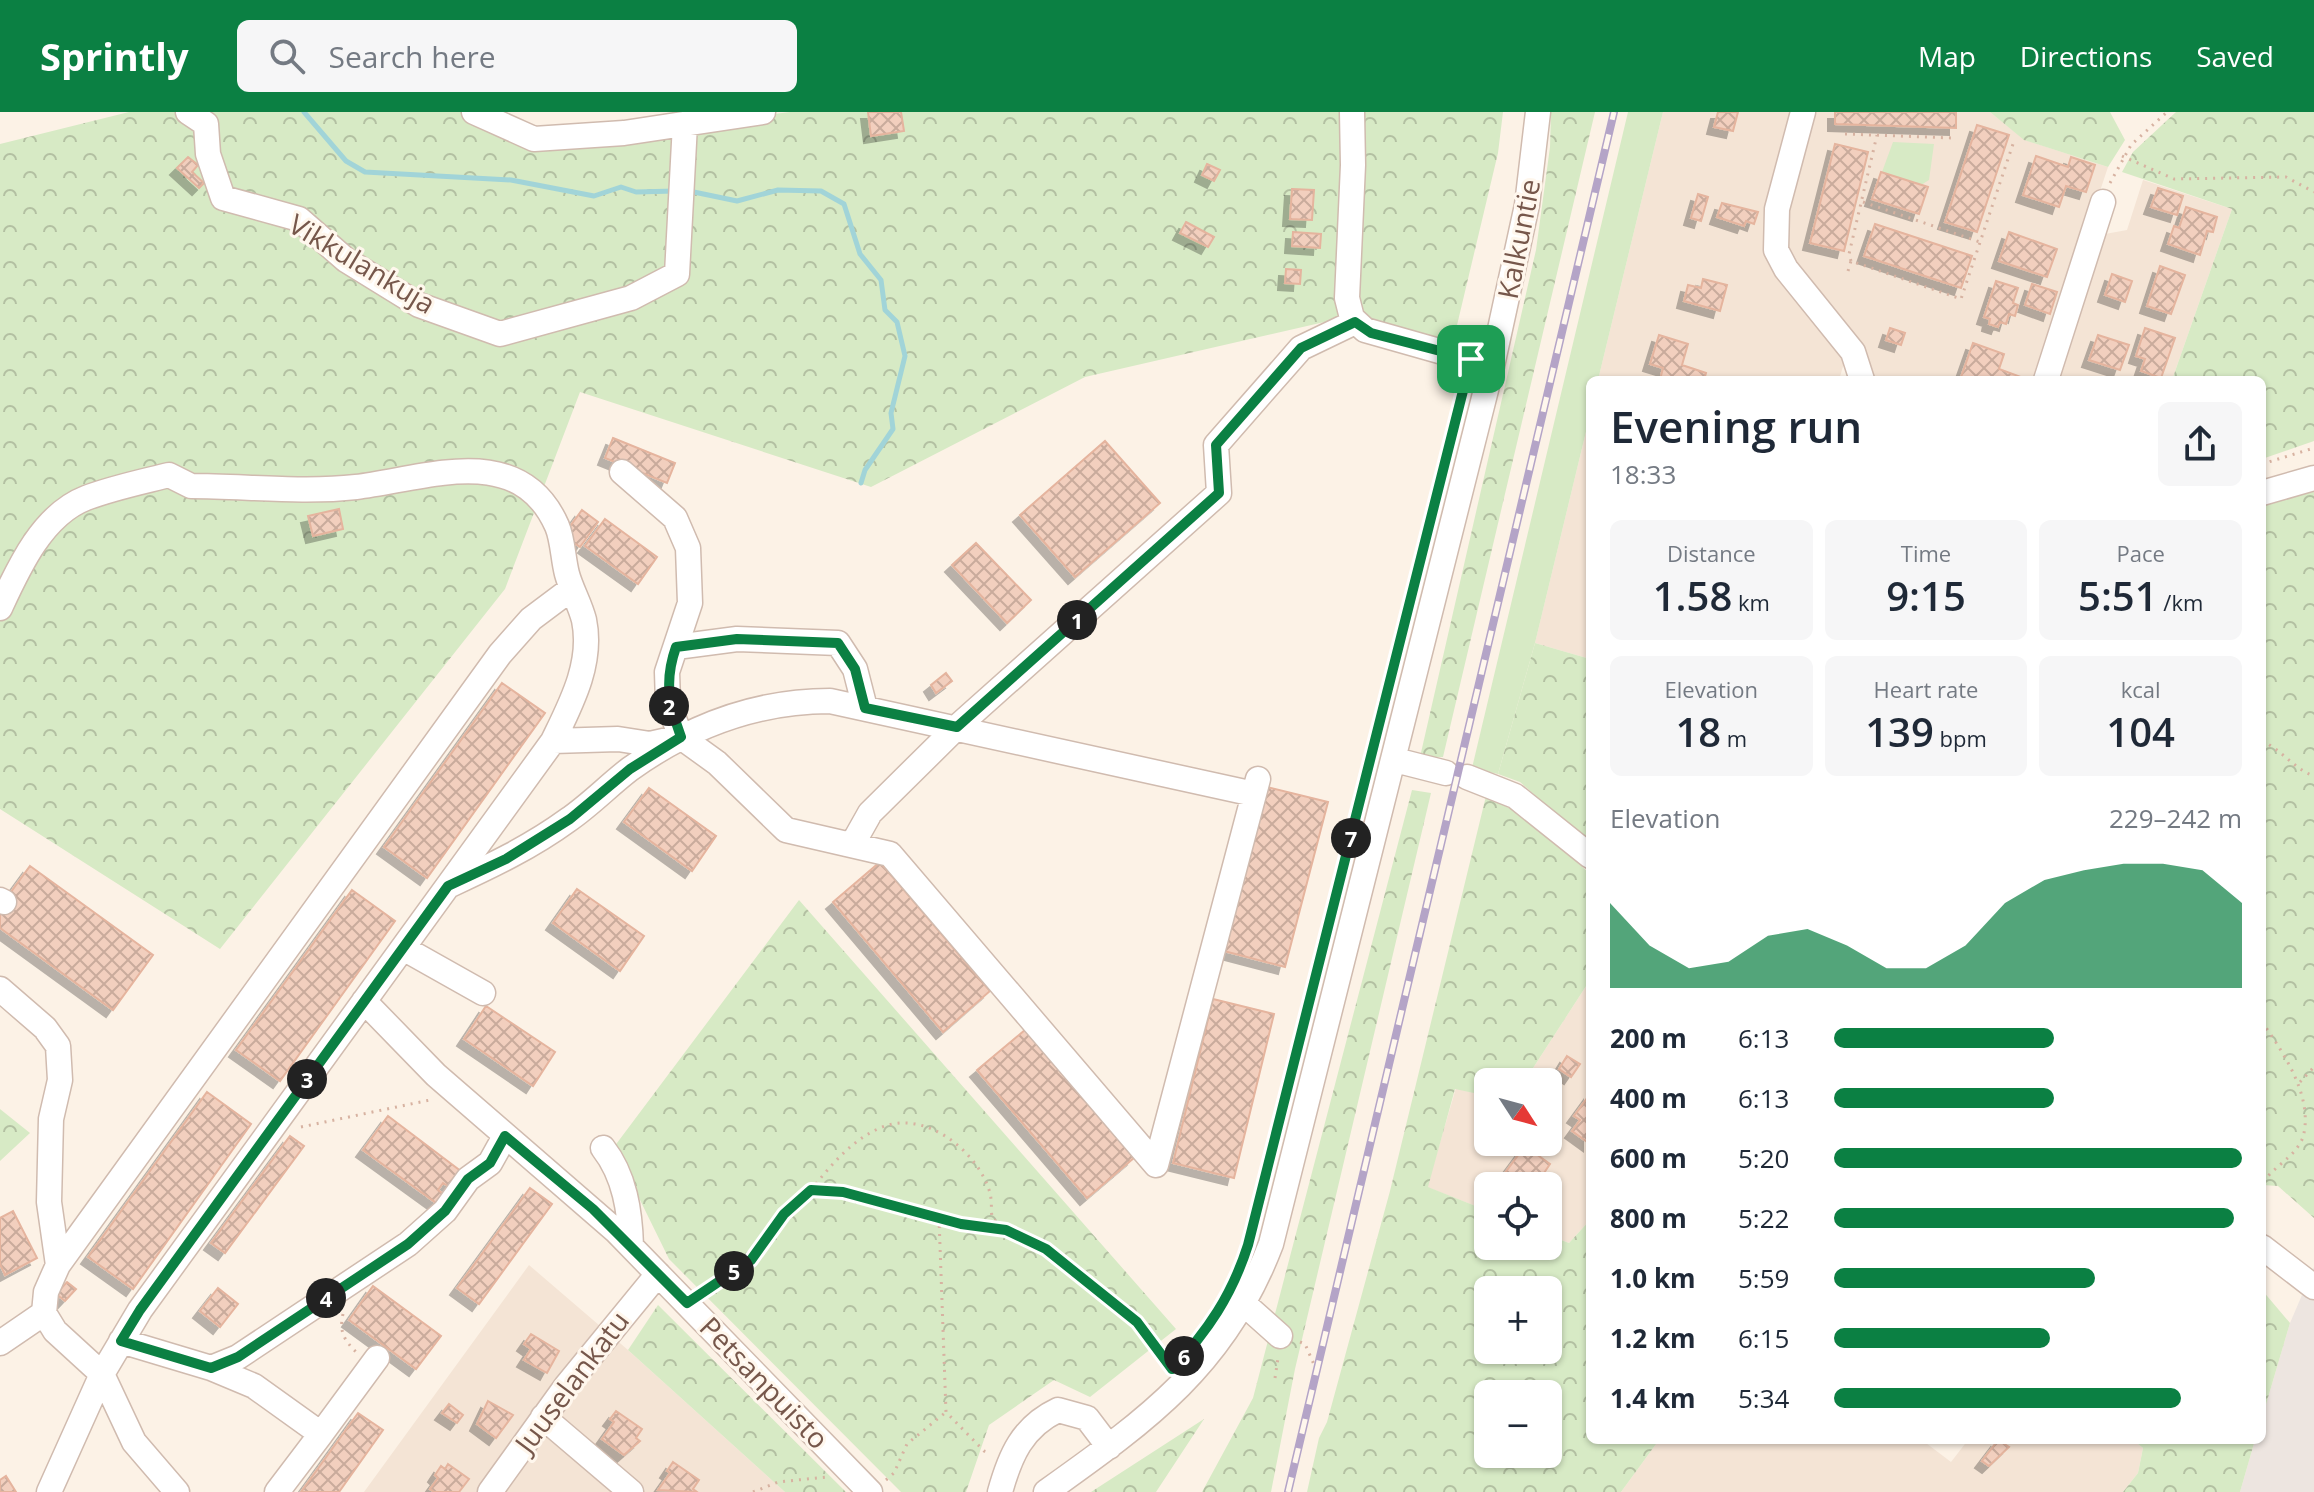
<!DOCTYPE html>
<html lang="en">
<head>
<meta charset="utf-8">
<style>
	:root { --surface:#fff; --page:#f6f6f7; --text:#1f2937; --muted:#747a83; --accent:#0b8043 }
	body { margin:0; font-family:"Open Sans",sans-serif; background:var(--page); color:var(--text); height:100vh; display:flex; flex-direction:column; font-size:30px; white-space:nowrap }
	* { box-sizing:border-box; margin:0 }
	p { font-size:26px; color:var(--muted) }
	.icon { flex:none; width:44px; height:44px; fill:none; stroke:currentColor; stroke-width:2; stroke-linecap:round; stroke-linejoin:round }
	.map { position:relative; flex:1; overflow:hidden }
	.side { position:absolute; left:1586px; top:264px; width:680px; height:1068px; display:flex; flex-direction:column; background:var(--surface); border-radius:12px; box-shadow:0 2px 6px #0004 }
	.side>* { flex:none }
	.needle { width:52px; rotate:126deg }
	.controls { position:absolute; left:1474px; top:956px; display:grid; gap:16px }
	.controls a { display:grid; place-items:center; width:88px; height:88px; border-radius:12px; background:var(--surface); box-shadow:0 2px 6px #0004; font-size:40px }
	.pin { position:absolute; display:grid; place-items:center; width:68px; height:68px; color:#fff; margin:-34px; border-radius:16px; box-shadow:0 4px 12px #0006 }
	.km { position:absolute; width:40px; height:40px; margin:-20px; border-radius:50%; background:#222; color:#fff; font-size:22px; line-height:40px; text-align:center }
	.round { display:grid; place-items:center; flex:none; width:84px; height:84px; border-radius:12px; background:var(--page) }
	.headline { display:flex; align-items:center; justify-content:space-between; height:136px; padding:0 24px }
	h1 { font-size:44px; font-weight:600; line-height:60px }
	.stats { display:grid; grid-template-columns:repeat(3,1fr); gap:12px; height:136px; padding:8px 24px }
	.stats div { display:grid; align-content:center; border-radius:12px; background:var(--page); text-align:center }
	.stats b { font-size:40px; font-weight:600 }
	.stats small { font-size:22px; font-weight:400 }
	.stats p { font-size:22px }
	.chart { height:224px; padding:16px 24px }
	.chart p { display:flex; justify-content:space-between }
	.chart svg { width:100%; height:144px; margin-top:8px; fill:var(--accent); opacity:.7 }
	ul { padding:0 24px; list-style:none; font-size:26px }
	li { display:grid; grid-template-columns:128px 96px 1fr; align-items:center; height:60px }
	li i { height:20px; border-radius:10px; background:var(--accent) }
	header { display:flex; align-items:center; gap:48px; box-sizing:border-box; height:112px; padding:0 40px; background:var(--accent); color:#fff }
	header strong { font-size:38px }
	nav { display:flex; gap:44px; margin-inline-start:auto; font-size:28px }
	.search { width:560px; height:72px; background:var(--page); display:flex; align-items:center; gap:20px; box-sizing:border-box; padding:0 28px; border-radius:12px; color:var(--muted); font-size:30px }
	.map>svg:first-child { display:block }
</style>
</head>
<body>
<header>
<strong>Sprintly</strong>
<div class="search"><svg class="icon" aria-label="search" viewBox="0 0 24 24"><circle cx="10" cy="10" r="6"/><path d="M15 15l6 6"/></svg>Search here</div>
<nav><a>Map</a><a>Directions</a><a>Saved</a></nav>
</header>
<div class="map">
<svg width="2314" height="1380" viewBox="0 0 2314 1380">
	<defs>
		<pattern id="forest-crowns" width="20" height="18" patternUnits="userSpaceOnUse" patternTransform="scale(2)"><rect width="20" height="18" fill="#d7eac5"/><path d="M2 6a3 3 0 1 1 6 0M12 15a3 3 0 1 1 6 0" fill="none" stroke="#b3c0a2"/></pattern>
		<pattern id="building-cross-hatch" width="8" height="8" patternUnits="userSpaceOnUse" patternTransform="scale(2)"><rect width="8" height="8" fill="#f2cfbe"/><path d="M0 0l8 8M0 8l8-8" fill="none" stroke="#c9ab9c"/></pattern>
		<filter id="shadow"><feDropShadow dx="-7" dy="7" stdDeviation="0" flood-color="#0004"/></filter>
	</defs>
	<rect width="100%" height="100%" fill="#fcf2e6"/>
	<path fill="#f4e4d5" d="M1663,0H1796L1766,119L1841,241L1844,251L1839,268H1598Z
		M1810,0H1990L2025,28L2108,55L2037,268H1871L1785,137L1784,99Z
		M2143,68L2232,97L2172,268H2058L2105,122L2127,118Z
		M1590,303V547L1535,531Z
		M1590,868V1108L1569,1131L1548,1123V1074H1488V1099L1427,1075L1456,976L1488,984V1030H1548V970H1524Z
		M529,1153L628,1238L785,1380H364Z
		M1659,1328H1922L1951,1350L1968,1328H2133L2143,1336L2138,1361L2123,1380H1621Z"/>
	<path fill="#ede5e0" d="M2314,1155V1380H2240L2255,1328H2262V1306L2290,1211Z"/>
	<path fill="#d7eac5" d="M1628,0H1663L1598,268H1590V303L1535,531L1498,662L1472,656Z
		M1893,30L1934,32L1929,68L1921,73L1882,60Z"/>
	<path fill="url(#forest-crowns)" fill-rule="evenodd" d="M129,0H490L534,27L624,21L790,0H1503L1498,41L1453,230L1369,212L1355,203L1085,265L871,375L580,280L505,477L220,837L0,697V32Z
		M1551,0H1595L1443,645H1420L1536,138L1550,35Z
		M1990,0H2110L2125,28L2108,55L2024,28Z
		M2176,0H2314V329L2262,347V268H2172L2232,97L2122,60L2133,40Z
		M2314,377V1106L2278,1074L2262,1073V391Z
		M1535,531L1590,547V732L1520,670L1498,662Z
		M1412,678L1431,681L1295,1257L1271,1380H1202L1253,1286Z
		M1486,684L1530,707L1590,762V868L1524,970H1488V984L1455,977L1428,1075L1488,1099V1134H1548V1123L1569,1131L1590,1108V1328H1659L1621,1380H1307L1319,1326L1327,1310L1390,1079ZM1488,1178H1548V1238H1488ZM1488,1282H1548V1342H1488Z
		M799,788L1176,1217L1090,1285L1054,1268L989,1313L966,1380H901L669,1147L614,1035Z
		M0,997L30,1021L0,1049Z
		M2262,1178L2290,1211L2262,1306Z
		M658,1193L846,1380H785L628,1238Z
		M1204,1307L1156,1380H1091Z
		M2133,1328H2255L2240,1380H2123L2138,1361L2143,1336Z"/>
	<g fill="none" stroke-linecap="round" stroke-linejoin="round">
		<path stroke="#a1d4d8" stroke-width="5" d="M304,0L346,49L365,60L511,68L594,84L621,75L636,80L675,79
			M689,79L737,89L778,78L821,79L844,92L860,142L881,168L885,198L897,210L905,244L891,301L893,317L865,358L861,371"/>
	</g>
	<path fill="url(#building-cross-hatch)" stroke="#e5b49e" stroke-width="2" filter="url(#shadow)" d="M868,0H901L904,19L871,24Z
		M1718,0H1738L1733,19L1714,15Z
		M1835,0H1956V16L1835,12Z
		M1977,13L2009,23L1977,120L1945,110Z
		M1835,32L1868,40L1844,139L1810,131Z
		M2036,44L2068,55L2071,45L2095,53L2086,80L2066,74L2059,95L2023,83Z
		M188,45L198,53L192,60L204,71L199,76L177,56Z
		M1207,52L1220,58L1214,69L1202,63Z
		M1881,60L1928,75L1919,102L1872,87Z
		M2158,76L2183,84L2177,103L2151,95Z
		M1292,77L1314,78L1312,108L1290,107Z
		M1698,82L1708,85L1701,109L1691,106Z
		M1722,91L1758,100L1754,112L1746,109L1744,114L1717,105Z
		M2186,95L2217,105L2213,120L2207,119L2200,143L2168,132L2174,114L2179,116Z
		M1186,110L1214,125L1208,135L1180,121Z
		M1875,112L1972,144L1961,176L1864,144Z
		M1293,120L1321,122L1320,136L1292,134Z
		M2009,120L2057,137L2047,165L1999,149Z
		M2160,154L2185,163L2171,202L2147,194Z
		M1286,157L1301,158L1300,172L1285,171Z
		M2112,162L2132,169L2125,190L2105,183Z
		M1703,167L1727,173L1720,199L1684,189L1688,173L1701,176Z
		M1996,169L2018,176L2013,191L2018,193L2015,204L2009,202L2006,212L2000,210L1998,215L1989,212L1990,207L1984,205Z
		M2032,172L2057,180L2050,202L2025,193Z
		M1890,216L1905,221L1901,233L1886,228Z
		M2145,216L2175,226L2161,266L2141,259L2145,247L2136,244Z
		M1659,223L1688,232L1682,253L1706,261L1704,268H1660L1663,256L1650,252Z
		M2098,223L2129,233L2120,258L2089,248Z
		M1973,231L2004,242L1999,257L2021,265L2020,268H1960Z
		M613,326L675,351L667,371L605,346Z
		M1105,329L1160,391L1075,465L1020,403Z
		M339,397L343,417L313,424L308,404Z
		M582,398L598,410L580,435L563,424Z
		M605,407L657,445L638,472L585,434Z
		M976,431L1031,488L1007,511L952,453Z
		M946,561L952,569L936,581L931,573Z
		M502,571L545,601L427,766L384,735Z
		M1267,675L1328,690L1285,855L1224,839Z
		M649,676L716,724L692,759L624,710Z
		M880,750L990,879L943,920L833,790Z
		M30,754L153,843L113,898L0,816V795Z
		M577,777L644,824L620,859L553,811Z
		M352,778L395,809L280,969L236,938Z
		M1213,887L1274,902L1234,1066L1173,1051Z
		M486,894L555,940L533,974L464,927Z
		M1025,918L1134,1046L1087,1086L977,958Z
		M1567,944L1580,952L1571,965L1559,957Z
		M207,980L251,1012L133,1177L88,1145Z
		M1590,982V1032L1572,1019L1580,1008L1574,1004Z
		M388,1004L462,1060L451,1076L443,1071L438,1078L446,1084L439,1093L363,1038Z
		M290,1024L304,1034L225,1141L211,1131Z
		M1525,1034L1550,1052L1544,1061L1550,1065L1543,1074H1506L1499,1069Z
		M530,1076L552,1092L479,1192L457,1176Z
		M13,1099L37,1146L5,1163L0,1152V1106Z
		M67,1170L76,1177L65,1189L56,1182Z
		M373,1174L441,1224L416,1257L349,1208Z
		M218,1176L238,1192L220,1215L200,1199Z
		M531,1222L559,1239L547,1261L524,1248L531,1237L524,1232Z
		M488,1289L513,1303L496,1326L477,1312Z
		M449,1292L463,1303L457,1311L442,1301Z
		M616,1299L642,1317L636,1326L640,1329L624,1343L602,1327L614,1310L610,1307Z
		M358,1301L383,1318L339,1380H301Z
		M1998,1328L2009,1335L1989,1354L1982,1349Z
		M673,1350L699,1368L693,1377L697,1380L658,1378L670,1361L667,1359Z
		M448,1352L469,1367L459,1380H434L430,1377L438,1366L435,1363L441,1354L445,1357Z
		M6,1364L16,1380H0V1368Z"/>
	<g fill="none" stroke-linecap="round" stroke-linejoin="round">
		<defs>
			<path id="minor" d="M188,0L206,12L208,42L223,86L299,107L346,148L419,193L500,222L631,186L677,162L685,12
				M474,0L534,27L624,21L763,0
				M1352,0L1353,53L1347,186L1352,206L1365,218L1492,254
				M1803,0L1777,97L1776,138L1786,157L1853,240L1862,268
				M2046,268L2103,90
				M622,360L675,406L688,436L690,491L667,560L668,591L681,625
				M2262,381L2314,366
				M0,496C18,457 42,403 86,386C112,376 141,370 169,363L191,374C244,374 302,381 356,375C425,367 519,328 557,414C563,428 563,447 567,462C571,477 580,492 584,508C593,551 571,592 553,629L140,1198L102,1262L49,1380
				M676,535L737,527L838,531L855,557L865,596
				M553,629L618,627L650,632L681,625L717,651L786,718L890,742L1156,1053L1258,667
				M1395,648L1446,661
				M1467,665L1515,684L1590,744
				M852,733L870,701L957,615L1219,381L1216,333L1301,236L1355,210
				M450,773C491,754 531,735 568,708C590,693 609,673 630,657C690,614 756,589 830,589L1254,682
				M0,788L4,790
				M403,836L483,881
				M0,877L45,916L58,934L60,968L51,1007L49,1090L58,1153
				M364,889L436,963L616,1119L870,1380
				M603,1036C625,1064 630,1100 631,1134
				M2262,1135L2314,1175
				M1243,1191L1280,1224
				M121,1229L211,1256L238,1245L408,1132L445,1099L468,1067L490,1051L505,1024
				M0,1231L44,1201
				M211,1256L254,1274L321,1322L277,1380
				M543,1305L631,1380
				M321,1322L377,1246
				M177,1380L134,1330L102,1262L55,1219L44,1201L46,1180L58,1153L500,542L531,507L571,477
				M490,1380L567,1273L658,1162
				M1000,1380C1010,1344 1022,1315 1058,1298L1087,1306L1109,1335
				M1046,1380C1147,1308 1225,1253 1271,1132L1492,254L1527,93L1538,0"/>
		</defs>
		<use href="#minor" stroke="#d0bbaf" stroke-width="27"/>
		<path stroke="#d7b2a1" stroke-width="3" stroke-dasharray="2 6" stroke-linecap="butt" d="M1845,22L1953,26
			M2122,44L2174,67L2286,65L2314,80
			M2110,71L2131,33L2167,0
			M1863,90L1980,130
			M1851,149L1849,142L1877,23
			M1848,159L1851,149L1961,187L2014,29
			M2262,352L2314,336
			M2262,629C2282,638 2294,657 2314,664
			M2262,910C2283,940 2314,985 2303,1025C2296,1045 2272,1055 2262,1072
			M2300,970L2314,955
			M301,1015L430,988
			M811,1078C831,1053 854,1025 885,1014C928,999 979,1041 990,1081C992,1089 991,1098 992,1106L1006,1118
			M939,1106L946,1300L984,1339L991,1341
			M704,1179L751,1148L784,1102L811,1078L843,1080L961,1112L1006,1118L1046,1137L1137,1210L1170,1254
			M343,1202C339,1220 344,1228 357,1241
			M1300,1230L1305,1232L1316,1257
			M1275,1266L1278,1246
			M886,1368L894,1361L907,1332L946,1300
			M753,1380L778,1370L827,1365"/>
		<use href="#minor" stroke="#fff" stroke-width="24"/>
		<defs>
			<path id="rail" d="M1288,1380L1614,0"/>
		</defs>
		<use href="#rail" stroke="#b4a4c7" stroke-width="8"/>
		<use href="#rail" stroke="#fff7ed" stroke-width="5" stroke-dasharray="15" stroke-linecap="butt"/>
	</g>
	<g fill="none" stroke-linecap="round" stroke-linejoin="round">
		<defs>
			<path id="route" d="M1355,210L1371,221L1471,247L1248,1133C1232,1183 1208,1219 1172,1257L1137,1210L1046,1137L1006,1118L961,1112L843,1080L811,1078L784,1102L751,1148L687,1191L593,1097L505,1024L490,1051L468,1067L445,1099L408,1132L238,1245L211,1256L121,1229L140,1198L448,774L506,747L570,707L630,657L681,625C669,592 664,569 676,535L737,527L838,531L855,557L865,596L957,615L1219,381L1216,333L1301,236Z"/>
		</defs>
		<use href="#route" stroke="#fff" stroke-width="16"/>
		<use href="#route" stroke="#0b8043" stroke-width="10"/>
	</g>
	<g text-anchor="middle" stroke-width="6" stroke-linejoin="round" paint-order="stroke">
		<g font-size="28" fill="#76574b" stroke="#fff7ed">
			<text transform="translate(1519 127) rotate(-79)" y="10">Kalkuntie</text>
			<text transform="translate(362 152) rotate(31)" y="10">Vikkulankuja</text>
			<text transform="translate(572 1270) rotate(-53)" y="10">Juuselankatu</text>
			<text transform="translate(764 1271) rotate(46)" y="10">Petsanpuisto</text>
		</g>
	</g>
</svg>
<div class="controls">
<a><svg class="needle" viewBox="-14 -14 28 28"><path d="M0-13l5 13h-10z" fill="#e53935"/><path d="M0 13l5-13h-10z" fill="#747a83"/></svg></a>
<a><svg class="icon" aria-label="locate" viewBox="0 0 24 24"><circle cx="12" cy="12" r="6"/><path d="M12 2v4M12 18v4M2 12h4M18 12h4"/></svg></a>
<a>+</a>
<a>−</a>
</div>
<div class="pin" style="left:1471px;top:247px;background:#1e9e55"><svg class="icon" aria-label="arrive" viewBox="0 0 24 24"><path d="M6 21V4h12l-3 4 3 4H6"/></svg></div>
<b class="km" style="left:1077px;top:508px">1</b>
<b class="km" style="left:669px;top:594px">2</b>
<b class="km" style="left:307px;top:967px">3</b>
<b class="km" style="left:326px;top:1186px">4</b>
<b class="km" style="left:734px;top:1159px">5</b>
<b class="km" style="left:1184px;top:1244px">6</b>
<b class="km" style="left:1351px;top:726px">7</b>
<section class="side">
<div class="headline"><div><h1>Evening run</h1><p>18:33</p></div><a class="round"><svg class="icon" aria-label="share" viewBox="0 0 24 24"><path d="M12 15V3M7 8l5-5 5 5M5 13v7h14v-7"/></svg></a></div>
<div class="stats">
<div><p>Distance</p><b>1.58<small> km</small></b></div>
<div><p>Time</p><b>9:15</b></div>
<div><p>Pace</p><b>5:51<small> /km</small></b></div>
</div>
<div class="stats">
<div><p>Elevation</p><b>18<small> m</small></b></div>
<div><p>Heart rate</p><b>139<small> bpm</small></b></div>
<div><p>kcal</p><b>104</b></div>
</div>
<div class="chart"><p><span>Elevation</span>229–242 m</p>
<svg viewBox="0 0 160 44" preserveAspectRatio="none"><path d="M0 44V18L10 31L20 38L30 36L40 28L50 26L60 31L70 38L80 38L90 31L100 18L110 11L120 8L130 6L140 6L150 8L160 18V44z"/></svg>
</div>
<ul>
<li><b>200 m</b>6:13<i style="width:54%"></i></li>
<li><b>400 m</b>6:13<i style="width:54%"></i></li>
<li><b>600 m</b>5:20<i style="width:100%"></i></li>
<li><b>800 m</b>5:22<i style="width:98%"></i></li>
<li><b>1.0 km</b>5:59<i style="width:64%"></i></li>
<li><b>1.2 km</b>6:15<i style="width:53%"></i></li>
<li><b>1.4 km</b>5:34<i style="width:85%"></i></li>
</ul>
</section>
</div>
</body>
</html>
